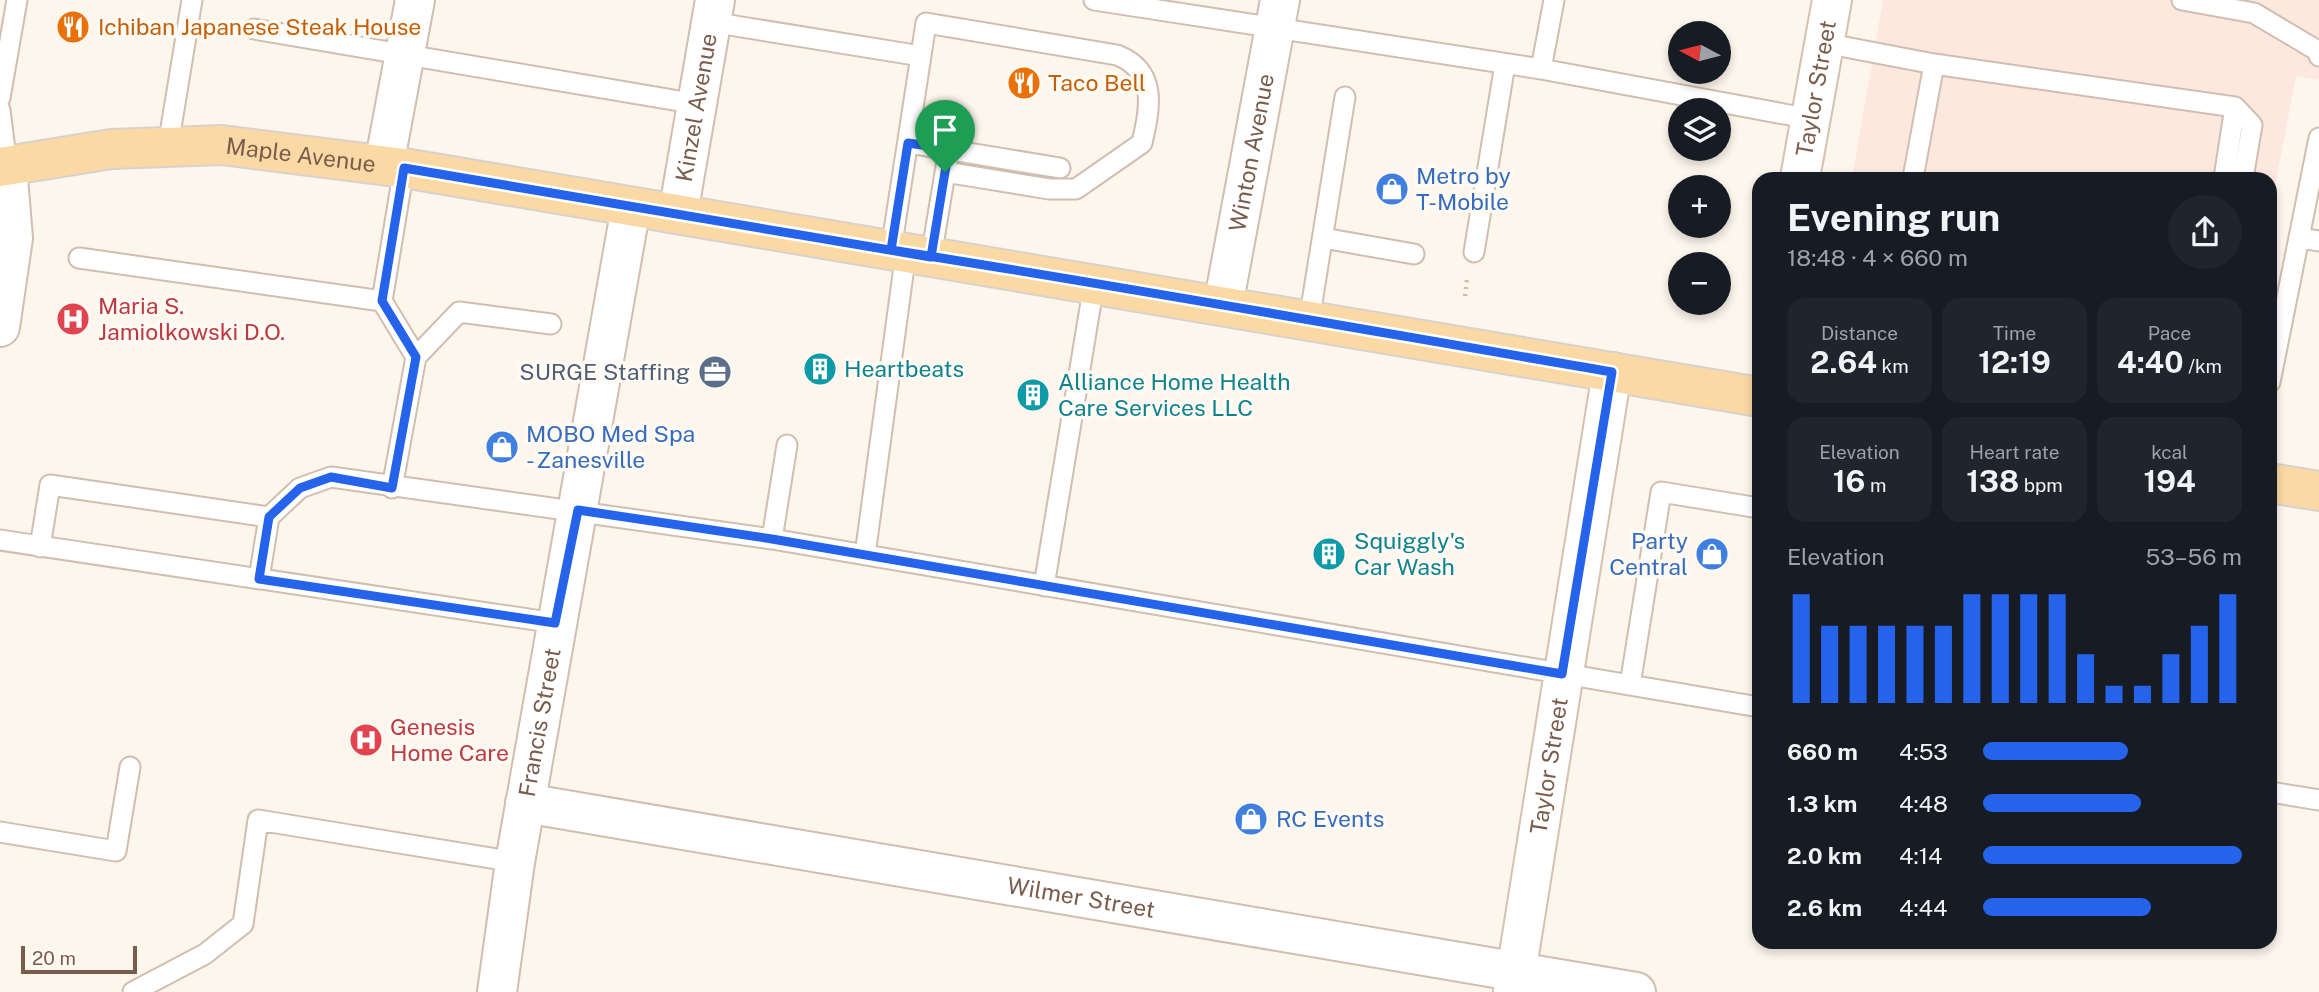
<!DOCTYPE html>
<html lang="en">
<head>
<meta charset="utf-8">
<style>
	:root { --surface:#171b24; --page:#20242c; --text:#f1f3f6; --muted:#9ea1a6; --accent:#2563eb }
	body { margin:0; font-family:"Public Sans",sans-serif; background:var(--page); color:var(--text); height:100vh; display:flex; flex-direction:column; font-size:26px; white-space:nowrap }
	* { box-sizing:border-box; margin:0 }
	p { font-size:23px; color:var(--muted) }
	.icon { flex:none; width:38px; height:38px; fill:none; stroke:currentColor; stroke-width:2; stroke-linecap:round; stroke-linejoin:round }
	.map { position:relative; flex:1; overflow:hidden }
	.details { position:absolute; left:1752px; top:172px; width:525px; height:777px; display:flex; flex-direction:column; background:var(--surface); border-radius:21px; box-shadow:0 4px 10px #0003 }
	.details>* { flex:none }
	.needle { width:46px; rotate:277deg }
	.controls { position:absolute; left:1668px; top:21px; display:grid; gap:14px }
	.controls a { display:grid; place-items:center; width:63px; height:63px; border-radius:50%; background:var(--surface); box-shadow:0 4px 10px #0003; font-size:35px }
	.scale { position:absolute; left:21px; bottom:18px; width:116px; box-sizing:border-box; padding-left:7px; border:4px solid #7a5c4d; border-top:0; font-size:19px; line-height:24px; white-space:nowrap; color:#7a5c4d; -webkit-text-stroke:5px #fffaf3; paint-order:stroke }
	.pin { position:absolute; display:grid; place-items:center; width:60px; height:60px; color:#fff; margin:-72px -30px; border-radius:50% 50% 50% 0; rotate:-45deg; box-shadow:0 0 7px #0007 }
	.pin .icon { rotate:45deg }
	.round { display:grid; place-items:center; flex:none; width:74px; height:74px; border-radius:37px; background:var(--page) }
	.overview { display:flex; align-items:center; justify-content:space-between; height:119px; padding:0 35px }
	h1 { font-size:38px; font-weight:700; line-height:52px }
	.stats { display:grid; grid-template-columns:repeat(3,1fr); gap:10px; height:119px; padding:7px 35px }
	.stats div { display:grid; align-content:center; border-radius:18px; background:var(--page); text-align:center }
	.stats b { font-size:30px; font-weight:700 }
	.stats small { font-size:19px; font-weight:400 }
	.stats p { font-size:19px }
	.chart { height:196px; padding:14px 35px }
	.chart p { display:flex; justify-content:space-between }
	.chart svg { width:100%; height:126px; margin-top:7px; stroke:var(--accent); stroke-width:6 }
	ul { padding:0 35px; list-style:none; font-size:23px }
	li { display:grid; grid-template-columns:112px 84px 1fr; align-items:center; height:52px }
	li i { height:18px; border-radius:9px; background:var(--accent) }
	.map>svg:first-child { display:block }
</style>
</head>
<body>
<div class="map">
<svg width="2319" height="992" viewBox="0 0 2319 992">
	<rect width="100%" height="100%" fill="#fdf6ec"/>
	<path fill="#fde8e0" d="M1883,0H2319V80L2296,76L2270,212V178H1852Z"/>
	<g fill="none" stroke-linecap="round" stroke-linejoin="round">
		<defs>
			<path id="lane" d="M1094,0L1541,69L1811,119
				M2182,0L2254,13L2318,51L2319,56
				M711,22L921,56
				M254,29L697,104
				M1824,43L1934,64L1913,178
				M1934,64L2235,107L2252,125L2243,178
				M1541,69L1554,0
				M0,98L17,0
				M0,110L7,166
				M908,143L1060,168
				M168,146L192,0
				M2224,178L2235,107
				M1323,238L1414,254
				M2299,238L2319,241
				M891,250L926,23L1117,55C1158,71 1150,108 1142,143L1076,189H1049L945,172
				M1474,252L1505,64
				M931,257L947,161
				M79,258L382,301L416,357L392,488
				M382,301L404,168
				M1309,321L1345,97
				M416,357L459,312L551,324
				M2270,382L2319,138
				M772,539L787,445
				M0,540L555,623
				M40,547L50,485L269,517L300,488L331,477L772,539L1759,707
				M865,555L906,252
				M259,579L269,517
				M1044,586L1094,284
				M1630,685L1661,492L1759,508
				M2270,792L2319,800
				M0,832L116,851L130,767
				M133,992L205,954L243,924L258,820L515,862"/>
			<g id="street">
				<path d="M384,165L415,0"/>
				<path id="s1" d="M678,214L715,0"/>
				<path id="s2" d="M1223,306L1280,0"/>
				<path d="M0,327L13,238L7,166"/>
				<path id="s3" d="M525,803L1636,992"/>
				<path id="s4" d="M497,992L515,862L631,207"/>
			</g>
			<g id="secondary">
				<path id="s5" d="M1800,178L1832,0"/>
				<path id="s6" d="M1513,992L1612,372"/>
			</g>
			<g id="primary">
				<path id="s7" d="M0,167L111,149L222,145L404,168L1759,397"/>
				<path d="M2270,483L2319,491"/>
			</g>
		</defs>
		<use href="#lane" stroke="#d1beb0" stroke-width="23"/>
		<use href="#street" stroke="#d1beb0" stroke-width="42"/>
		<use href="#secondary" stroke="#d6c0b0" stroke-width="42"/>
		<use href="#primary" stroke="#dad1cd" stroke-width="42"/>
		<path stroke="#d9b8a5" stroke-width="4.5" stroke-dasharray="2 5" stroke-linecap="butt" d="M1465,296L1467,280"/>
		<use href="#lane" stroke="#fff" stroke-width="19"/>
		<use href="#street" stroke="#fff" stroke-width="38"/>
		<use href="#secondary" stroke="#fff" stroke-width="38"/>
		<use href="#primary" stroke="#fbd9a5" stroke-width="38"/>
	</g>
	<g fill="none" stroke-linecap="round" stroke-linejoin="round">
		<defs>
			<path id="route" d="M945,172L931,257L404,168L382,301L416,357L392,488L331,477L300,488L269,517L259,579L555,623L578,510L772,539L1562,674L1612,372C1372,331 1132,288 891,250L908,143L950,149L945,172"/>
		</defs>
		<use href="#route" stroke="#fff" stroke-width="14"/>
		<use href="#route" stroke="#2563eb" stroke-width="9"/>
	</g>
	<defs>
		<symbol id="restaurant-disc" viewBox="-11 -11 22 22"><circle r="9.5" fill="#e8710a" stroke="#fffaf3"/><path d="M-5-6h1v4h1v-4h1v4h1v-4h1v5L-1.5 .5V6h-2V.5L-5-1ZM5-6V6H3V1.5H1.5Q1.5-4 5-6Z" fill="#fff"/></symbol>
		<symbol id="shop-disc" viewBox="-11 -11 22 22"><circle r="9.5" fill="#3f7fe0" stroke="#fffaf3"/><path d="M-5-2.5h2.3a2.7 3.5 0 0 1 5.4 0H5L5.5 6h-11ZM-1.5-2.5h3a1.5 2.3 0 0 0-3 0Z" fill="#fff"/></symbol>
		<symbol id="hospital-disc" viewBox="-11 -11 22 22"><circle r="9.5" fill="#e0444e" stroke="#fffaf3"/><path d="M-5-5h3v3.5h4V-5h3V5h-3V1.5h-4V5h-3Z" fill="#fff"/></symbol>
		<symbol id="building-disc" viewBox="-11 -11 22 22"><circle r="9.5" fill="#0f9aa8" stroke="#fffaf3"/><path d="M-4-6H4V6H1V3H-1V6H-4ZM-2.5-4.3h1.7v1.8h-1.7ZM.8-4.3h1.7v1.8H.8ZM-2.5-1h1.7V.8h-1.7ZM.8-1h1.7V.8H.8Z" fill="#fff"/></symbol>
		<symbol id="office-disc" viewBox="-11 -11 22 22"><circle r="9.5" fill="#5c6f8a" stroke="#fffaf3"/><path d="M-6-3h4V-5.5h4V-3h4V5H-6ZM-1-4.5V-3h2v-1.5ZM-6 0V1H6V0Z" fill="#fff"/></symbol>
	</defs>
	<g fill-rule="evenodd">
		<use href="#restaurant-disc" x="54" y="8" width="38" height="38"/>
		<use href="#restaurant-disc" x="1005" y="64" width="38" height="38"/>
		<use href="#shop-disc" x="1373" y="170" width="38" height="38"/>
		<use href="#hospital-disc" x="54" y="300" width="38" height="38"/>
		<use href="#building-disc" x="801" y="350" width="38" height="38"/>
		<use href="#office-disc" x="696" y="353" width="38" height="38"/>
		<use href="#building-disc" x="1014" y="376" width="38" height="38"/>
		<use href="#shop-disc" x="483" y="428" width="38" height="38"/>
		<use href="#building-disc" x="1310" y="535" width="38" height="38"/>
		<use href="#shop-disc" x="1693" y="535" width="38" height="38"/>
		<use href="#hospital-disc" x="347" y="721" width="38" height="38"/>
		<use href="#shop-disc" x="1232" y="800" width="38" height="38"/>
	</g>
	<g text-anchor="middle" stroke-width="7" stroke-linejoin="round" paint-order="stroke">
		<g font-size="23" fill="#c56008" stroke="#fffaf3" text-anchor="start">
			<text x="98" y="35">Ichiban Japanese Steak House</text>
			<text x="1048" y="91">Taco Bell</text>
		</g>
		<g font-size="23" fill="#7a5c4d" stroke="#fffaf3">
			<text dy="8" stroke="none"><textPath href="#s5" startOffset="91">Taylor Street</textPath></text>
			<text dy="8" stroke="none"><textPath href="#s1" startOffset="108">Kinzel Avenue</textPath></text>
			<text dy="8" stroke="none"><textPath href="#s2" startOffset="156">Winton Avenue</textPath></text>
			<text dy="8" stroke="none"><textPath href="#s7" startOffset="303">Maple Avenue</textPath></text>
			<text dy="8" stroke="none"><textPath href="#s4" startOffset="273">Francis Street</textPath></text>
			<text dy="8" stroke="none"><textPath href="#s6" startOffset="229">Taylor Street</textPath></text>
			<text dy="8" stroke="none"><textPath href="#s3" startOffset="564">Wilmer Street</textPath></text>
		</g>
		<g font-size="23" fill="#366cbe" stroke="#fffaf3" text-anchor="start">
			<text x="1416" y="184">Metro by<tspan x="1416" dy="26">T-Mobile</tspan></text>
			<text x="526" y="442">MOBO Med Spa<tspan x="526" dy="26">- Zanesville</tspan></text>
			<text x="1688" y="549" text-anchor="end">Party<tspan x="1688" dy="26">Central</tspan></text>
			<text x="1276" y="827">RC Events</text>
		</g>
		<g font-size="23" fill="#be3a42" stroke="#fffaf3" text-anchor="start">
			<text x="98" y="314">Maria S.<tspan x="98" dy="26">Jamiolkowski D.O.</tspan></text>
			<text x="390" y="735">Genesis<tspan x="390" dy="26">Home Care</tspan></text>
		</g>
		<g font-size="23" fill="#0d838f" stroke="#fffaf3" text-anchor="start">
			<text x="844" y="377">Heartbeats</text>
			<text x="1058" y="390">Alliance Home Health<tspan x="1058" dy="26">Care Services LLC</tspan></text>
			<text x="1354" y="549">Squiggly's<tspan x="1354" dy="26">Car Wash</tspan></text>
		</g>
		<g font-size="23" fill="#4e5e75" stroke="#fffaf3" text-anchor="end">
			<text x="690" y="380">SURGE Staffing</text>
		</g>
	</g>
</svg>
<div class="controls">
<a><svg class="needle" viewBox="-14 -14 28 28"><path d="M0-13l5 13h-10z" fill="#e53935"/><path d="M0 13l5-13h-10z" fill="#9ea1a6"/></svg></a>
<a><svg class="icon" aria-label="layers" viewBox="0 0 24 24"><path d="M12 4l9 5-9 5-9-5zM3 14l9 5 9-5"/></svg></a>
<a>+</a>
<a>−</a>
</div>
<div class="scale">20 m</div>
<div class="pin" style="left:945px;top:172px;background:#1e9e55"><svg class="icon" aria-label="arrive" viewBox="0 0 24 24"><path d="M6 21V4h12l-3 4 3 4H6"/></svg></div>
<section class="details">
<div class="overview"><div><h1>Evening run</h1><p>18:48 · 4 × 660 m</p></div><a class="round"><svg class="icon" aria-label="share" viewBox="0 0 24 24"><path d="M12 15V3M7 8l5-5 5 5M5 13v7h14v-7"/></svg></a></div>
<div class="stats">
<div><p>Distance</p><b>2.64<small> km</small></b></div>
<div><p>Time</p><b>12:19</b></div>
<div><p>Pace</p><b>4:40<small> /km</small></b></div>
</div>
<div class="stats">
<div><p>Elevation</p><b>16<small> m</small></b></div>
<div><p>Heart rate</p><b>138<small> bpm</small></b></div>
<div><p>kcal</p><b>194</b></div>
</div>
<div class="chart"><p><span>Elevation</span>53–56 m</p>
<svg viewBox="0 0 160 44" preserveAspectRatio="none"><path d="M5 44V6M15 44V17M25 44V17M35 44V17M45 44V17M55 44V17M65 44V6M75 44V6M85 44V6M95 44V6M105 44V27M115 44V38M125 44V38M135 44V27M145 44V17M155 44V6"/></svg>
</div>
<ul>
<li><b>660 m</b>4:53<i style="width:56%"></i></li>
<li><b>1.3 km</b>4:48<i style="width:61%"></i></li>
<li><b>2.0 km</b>4:14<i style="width:100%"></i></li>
<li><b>2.6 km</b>4:44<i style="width:65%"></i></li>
</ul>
</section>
</div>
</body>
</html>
